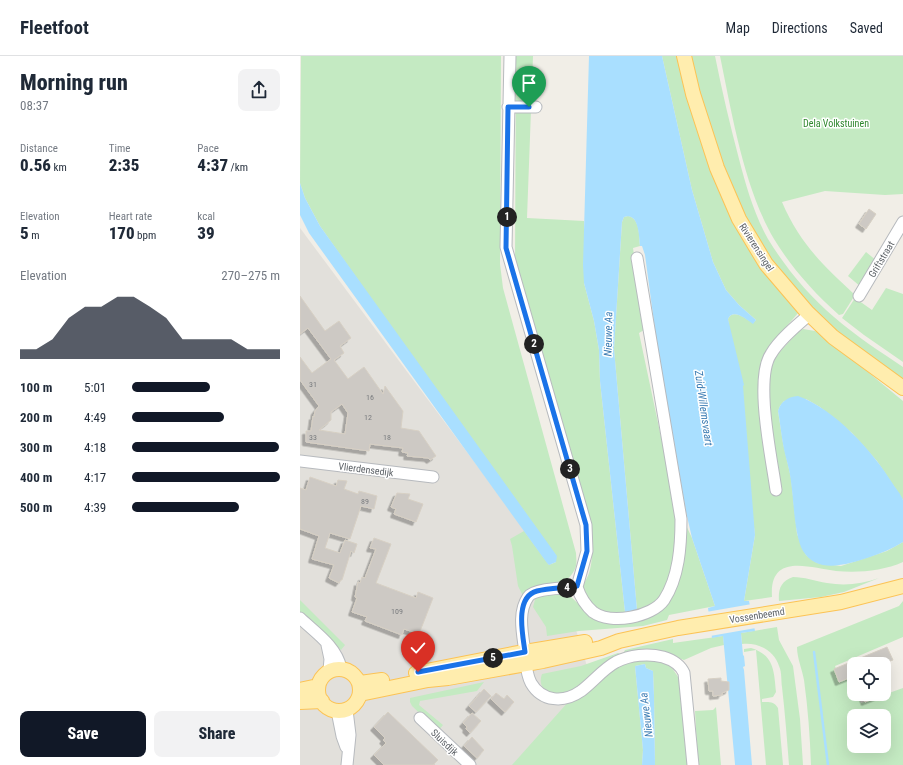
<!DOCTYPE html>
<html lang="en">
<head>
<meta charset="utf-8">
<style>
	:root { --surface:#fff; --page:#f2f2f3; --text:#1f2937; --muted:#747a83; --line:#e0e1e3; --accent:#111827 }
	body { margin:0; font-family:"Roboto Condensed",sans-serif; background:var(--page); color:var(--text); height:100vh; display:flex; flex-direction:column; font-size:15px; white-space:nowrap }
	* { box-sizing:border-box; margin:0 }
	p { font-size:13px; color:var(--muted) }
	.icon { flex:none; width:22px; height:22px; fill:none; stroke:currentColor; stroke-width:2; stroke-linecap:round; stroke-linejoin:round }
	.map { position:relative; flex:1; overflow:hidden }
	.panel { display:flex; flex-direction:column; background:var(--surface); width:300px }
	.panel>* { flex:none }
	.buttons { position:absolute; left:547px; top:601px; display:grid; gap:8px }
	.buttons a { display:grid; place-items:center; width:44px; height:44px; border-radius:8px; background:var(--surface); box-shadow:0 4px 16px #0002; font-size:20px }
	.pin { position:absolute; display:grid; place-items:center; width:34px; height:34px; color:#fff; margin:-41px -17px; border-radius:50% 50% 50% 0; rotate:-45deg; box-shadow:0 0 4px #0007 }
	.pin .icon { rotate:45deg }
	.km { position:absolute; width:20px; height:20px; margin:-10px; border-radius:50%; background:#222; color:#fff; font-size:11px; line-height:20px; text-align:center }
	.round { display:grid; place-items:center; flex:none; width:42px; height:42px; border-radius:8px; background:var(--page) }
	.head { display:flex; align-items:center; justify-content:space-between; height:68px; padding:0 20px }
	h1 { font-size:22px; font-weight:800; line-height:30px }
	.figures { display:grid; grid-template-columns:repeat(3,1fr); gap:6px; height:68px; padding:4px 20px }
	.figures div { display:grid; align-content:center }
	.figures b { font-size:17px; font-weight:800 }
	.figures small { font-size:11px; font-weight:400 }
	.figures p { font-size:11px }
	.chart { height:112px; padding:8px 20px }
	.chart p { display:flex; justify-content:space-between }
	.chart svg { width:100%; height:72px; margin-top:4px; fill:var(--accent); opacity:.7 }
	.primary-button { display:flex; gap:8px; margin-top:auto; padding:8px 20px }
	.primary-button a { flex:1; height:46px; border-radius:8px; background:var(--accent); color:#fff; font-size:16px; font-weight:800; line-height:46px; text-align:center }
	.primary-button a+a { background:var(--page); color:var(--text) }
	ul { padding:0 20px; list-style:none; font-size:13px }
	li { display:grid; grid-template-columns:64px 48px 1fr; align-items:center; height:30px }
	li i { height:10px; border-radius:5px; background:var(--accent) }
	header { display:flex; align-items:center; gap:24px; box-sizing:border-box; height:56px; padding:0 20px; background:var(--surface); border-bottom:1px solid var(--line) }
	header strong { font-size:19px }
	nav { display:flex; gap:22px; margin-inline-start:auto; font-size:14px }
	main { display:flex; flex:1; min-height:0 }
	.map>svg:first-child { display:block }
</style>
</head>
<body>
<header>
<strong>Fleetfoot</strong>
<nav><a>Map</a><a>Directions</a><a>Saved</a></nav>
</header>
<main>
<section class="panel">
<div class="head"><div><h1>Morning run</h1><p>08:37</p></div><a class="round"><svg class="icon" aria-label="share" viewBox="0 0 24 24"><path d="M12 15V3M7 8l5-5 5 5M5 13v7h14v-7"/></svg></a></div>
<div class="figures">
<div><p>Distance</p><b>0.56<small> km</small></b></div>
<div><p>Time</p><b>2:35</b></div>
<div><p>Pace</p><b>4:37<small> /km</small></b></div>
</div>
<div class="figures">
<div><p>Elevation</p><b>5<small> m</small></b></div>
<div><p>Heart rate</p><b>170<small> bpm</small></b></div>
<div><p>kcal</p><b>39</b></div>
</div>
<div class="chart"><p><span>Elevation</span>270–275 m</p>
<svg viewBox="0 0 160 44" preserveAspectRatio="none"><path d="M0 44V38L10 38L20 32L30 19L40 12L50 12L60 6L70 6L80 12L90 19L100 32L110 32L120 32L130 32L140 38L150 38L160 38V44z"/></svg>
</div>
<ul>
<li><b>100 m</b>5:01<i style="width:53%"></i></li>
<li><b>200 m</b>4:49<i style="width:62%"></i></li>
<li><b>300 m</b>4:18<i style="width:99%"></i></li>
<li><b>400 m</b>4:17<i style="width:100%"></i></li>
<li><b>500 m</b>4:39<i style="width:72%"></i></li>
</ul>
<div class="primary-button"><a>Save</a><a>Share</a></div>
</section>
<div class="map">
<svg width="603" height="709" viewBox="0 0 603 709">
	<defs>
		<filter id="shadow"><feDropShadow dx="-3.5" dy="3.5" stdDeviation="0" flood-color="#0004"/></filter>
	</defs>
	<rect width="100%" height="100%" fill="#f1eee7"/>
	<path fill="#e2e0db" d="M0,172L255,514L277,577L290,620L220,709H0Z"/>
	<path fill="#c4eac2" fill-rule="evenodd" d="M1,0H201L200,208L203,232L276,497C276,501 277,506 276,510C270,531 242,534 223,540L218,530L212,490L210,483L224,475L249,509L256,506L20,170L5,142L0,127Z
		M216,0H233L227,162L284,165V227L294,265L299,294L300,325L325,556C299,559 300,557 283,538C282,527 286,526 289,517C292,508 292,499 292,491L215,209Z
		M362,0H379L409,104L498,257C489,268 471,287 465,298C449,332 466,390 472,425V439L481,438L467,341V323L476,300L498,276L503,273L515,275L523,279L603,345V444L577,405L552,377L520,351L506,343L484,345L480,350L478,355L483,387L491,422L497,478L506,499L517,507L541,510L587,495L603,486V506C583,515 558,517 536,515C510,512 469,496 472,541L444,545L455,479L428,263C433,252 446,263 453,267L456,264L439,249L426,234L413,206L392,134Z
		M391,0H415C422,35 430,69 439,103C446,130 454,158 468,183C485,211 509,240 534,261C556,280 579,295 603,311V328L516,258L478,215L449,169L430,132L404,52Z
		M420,0H603V138L585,139L525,135L482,146C500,188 523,209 555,239L543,258L539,259C514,237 491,211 474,183C444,132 432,58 420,0Z
		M328,160C340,162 339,180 340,190L333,192L344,274L339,277L379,466L373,513L361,542L348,553L337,554L314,293L322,166L324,161Z
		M566,196L577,205L561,231L548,220Z
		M586,232L603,238V306L564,279L542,262L555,242L572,254Z
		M384,465L392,482L415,550L369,559L367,564L343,570L279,575L247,580L246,571L233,551L236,540L254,538L270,540L284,553L301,564L366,546Z
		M493,521C504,521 515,525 527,527C545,530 562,528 579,522L544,536L521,541L479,545C478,533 481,525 493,521Z
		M0,544L45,589L41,594L0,556Z
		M603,545V581L535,610L540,622L550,619L554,629V638H557L561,647L603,632V709H511C510,681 508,653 504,624C502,613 497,602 497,591L599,550ZM554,660H584V690H554Z
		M477,571L479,584L493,610L500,663L503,709H489C487,683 485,657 482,631C481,625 482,616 479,610C474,594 457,586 442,588L441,577Z
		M423,580L424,589L411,592L384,604C361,596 351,590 326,597L324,596L325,594L373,583V587Z
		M451,592C474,599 474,615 476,636L473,641L462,643V646C469,646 474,645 478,652L483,709H466L456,594L444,596V593Z
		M318,597L320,598V599C313,604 305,608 299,613C285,624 271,642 251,637C248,636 246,636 244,633C240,629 240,623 242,618L281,610Z
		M340,604C346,604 354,603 360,604C372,608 378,620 383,631L388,709H355L354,640L353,615L346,612L345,608L335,610L343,694L342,709H212L269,645L294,629L319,610Z
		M184,626L177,635L120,645L119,649L143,669L138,675L112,650L110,646V642Z
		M416,651L421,709H398L395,655L413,654Z"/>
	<path fill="#a9dfff" d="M289,0H362L392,134L413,206L426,234L439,249L456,264L453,268C446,263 433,252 428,263L444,329L443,330L455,479L444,545H449L455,575L441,577L443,599L444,600L445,610L443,611L444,614L452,709H435V708L423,580L412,582L408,552L415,550L392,482L386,456L356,281L345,199L342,190H340C339,180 339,156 324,161L322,166L314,293L337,554L325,556L300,325L299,294L294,265L284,227L283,209Z
		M0,127L5,142L20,170L257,500L256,506L249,509L247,507L9,177L0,159Z
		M498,340C535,353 573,396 593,428C596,433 601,438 603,444C603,450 603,478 603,486C592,493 581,497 570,501C548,508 518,519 503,495C494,479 494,445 491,426C490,413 485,401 483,388C481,377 480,366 478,355C481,345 488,341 498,340Z
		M345,608L346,612L353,615L354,640L355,709H342L343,694L335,610Z"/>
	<path fill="#f1eee7" d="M452,548L456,572L410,580L406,556Z"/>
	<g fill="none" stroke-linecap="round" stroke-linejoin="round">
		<path stroke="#a9dfff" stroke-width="2.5" d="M514,596L528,709"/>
	</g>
	<path fill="#cdc9c4" stroke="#d7d0c4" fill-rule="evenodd" filter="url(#shadow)" d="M569,153L576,158L566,173L559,168Z
		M0,240L25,275L39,265L51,282L40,290L44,297L34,304L48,323L64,311L83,338L85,330L103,355L101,372L119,375L136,400L130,404L128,402L107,400L108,397L102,396L103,392L70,388L69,395L6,386V375H11L13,360L14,361L15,355L19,350L0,324V301L12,317L31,303L8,272L0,278ZM42,348L48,357L45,378L19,374L31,364V356Z
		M10,421L36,430L38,424L47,425L44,433L58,438L59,435L77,440L74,453L61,450L50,483L30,477L25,492L40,497L45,484L57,488L54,497L51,495L42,524H41L39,527L29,522L34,509L12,503L19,480L0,473V432L6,434Z
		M97,437L110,438L108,443L123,448L116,466L94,458L96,453L91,451Z
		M74,482L91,488L76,527L116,542L118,536L133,542L119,578L104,573L102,579L65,565L67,561L52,556L57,542L55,541L58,526L60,527L62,521L65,522L76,493L70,492Z
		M587,591L593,604L582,608H554V620L539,626L534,613Z
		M421,622V625L429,626V634L422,637V639L413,640V635H409L408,623Z
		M184,633L191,640L176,656L169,650Z
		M196,637L204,643L207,639L214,646L205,656L191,643Z
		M562,638H585L565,646Z
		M88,656L138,704L133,709H84L74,699L86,687L83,684L85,682L74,671Z
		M172,657L181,665L170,677L166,673L167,671L163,667Z
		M172,681L184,694L177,702L164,690Z"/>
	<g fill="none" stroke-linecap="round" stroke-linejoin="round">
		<defs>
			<path id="minor" d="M210,0L206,191L286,469L287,495L277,531
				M208,51H236
				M559,240L603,166
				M0,405L133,421
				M476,434C472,404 454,323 471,298C479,284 497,269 509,259
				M277,531C280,540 285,549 293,556C311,569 352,561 364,544C379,521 381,490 381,463L337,202
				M277,531C265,532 234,532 228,541C217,557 223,579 225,597C226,607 226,618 231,627C242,646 264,647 281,635C293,626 303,613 316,606C330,599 348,597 363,601C373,604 380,608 384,617L393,709
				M0,562C16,577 36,590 41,612
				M27,589L30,603L29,614
				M37,655L42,680L46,691
				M120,662L170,709
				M47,709L50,679L47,654"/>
			<path id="major" d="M384,0L393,38L417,112L439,163L466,208L507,256L533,281L603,332
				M18 634a21 21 0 1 1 42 0a21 21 0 1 1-42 0Z
				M116,617L213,598L285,586
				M60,627L82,624
				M0,634L18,630
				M60,638L128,624L148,622L243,605L301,592L319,585L378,572L541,546L603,530
				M0,646L22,645"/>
		</defs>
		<use href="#minor" stroke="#b7babe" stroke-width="13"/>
		<use href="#major" stroke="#fcc355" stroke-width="16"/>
		<use href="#minor" stroke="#fff" stroke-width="11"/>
		<use href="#major" stroke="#ffedae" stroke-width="14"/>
	</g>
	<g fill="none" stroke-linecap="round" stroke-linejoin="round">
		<defs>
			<path id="route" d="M118,616L225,596C223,580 214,541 237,535C249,532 264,532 277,530L287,495L286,469L206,192L208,51H229"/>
		</defs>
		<use href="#route" stroke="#fff" stroke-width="8"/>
		<use href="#route" stroke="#1a73e8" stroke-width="5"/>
	</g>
	<g text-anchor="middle" stroke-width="3" stroke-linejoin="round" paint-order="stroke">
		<g font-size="8" fill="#7a7c7f">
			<text x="13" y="331">31</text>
			<text x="70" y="344">16</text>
			<text x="68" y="364">12</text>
			<text x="13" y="384">33</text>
			<text x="87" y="384">18</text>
			<text x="65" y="448">89</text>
			<text x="97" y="558">109</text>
		</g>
		<g font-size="10" fill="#30872f" stroke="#fff">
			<text x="536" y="71">Dela Volkstuinen</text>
		</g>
		<g font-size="10" fill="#5e6368" stroke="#fff">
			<text transform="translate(457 191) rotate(57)" y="4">Rivierensingel</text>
			<text transform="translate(581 203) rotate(-59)" y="4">Griftstraat</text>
			<text transform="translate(66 413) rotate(7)" y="4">Vlierdensedijk</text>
			<text transform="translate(457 559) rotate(-9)" y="4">Vossenbeemd</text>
			<text transform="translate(145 686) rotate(43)" y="4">Sluisdijk</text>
		</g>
		<g font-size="11" font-style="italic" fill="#3a7bb2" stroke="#fff">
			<text transform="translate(308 278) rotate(-89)" y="4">Nieuwe Aa</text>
			<text transform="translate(404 352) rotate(82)" y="4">Zuid-Willemsvaart</text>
			<text transform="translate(346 659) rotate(-97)" y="4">Nieuwe Aa</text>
		</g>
	</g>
</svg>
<div class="buttons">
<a><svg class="icon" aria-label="locate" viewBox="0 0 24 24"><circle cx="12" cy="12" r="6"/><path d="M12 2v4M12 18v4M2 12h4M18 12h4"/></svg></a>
<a><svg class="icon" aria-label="layers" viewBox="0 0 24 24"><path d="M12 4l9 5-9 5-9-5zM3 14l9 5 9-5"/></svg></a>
</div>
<div class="pin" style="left:229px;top:51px;background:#1e9e55"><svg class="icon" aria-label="arrive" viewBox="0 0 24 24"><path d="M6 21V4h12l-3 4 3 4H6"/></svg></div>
<div class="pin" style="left:118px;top:616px;background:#d93025"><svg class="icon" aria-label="check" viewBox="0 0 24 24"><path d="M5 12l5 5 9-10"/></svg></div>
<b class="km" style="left:207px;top:161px">1</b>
<b class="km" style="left:234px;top:288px">2</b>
<b class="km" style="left:270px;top:413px">3</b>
<b class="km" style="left:267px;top:532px">4</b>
<b class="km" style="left:193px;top:602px">5</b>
</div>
</main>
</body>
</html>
